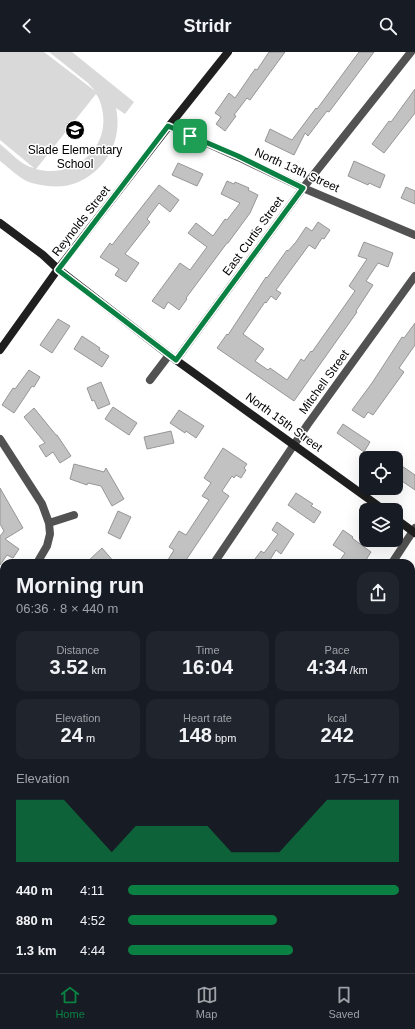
<!DOCTYPE html>
<html lang="en">
<head>
<meta charset="utf-8">
<style>
	:root { --surface:#171b24; --page:#20242c; --text:#f1f3f6; --muted:#9ea1a6; --line:#363941; --accent:#0b8043 }
	body { margin:0; font-family:Arial,sans-serif; background:var(--page); color:var(--text); height:100vh; display:flex; flex-direction:column; font-size:15px; white-space:nowrap }
	* { box-sizing:border-box; margin:0 }
	p { font-size:13px; color:var(--muted) }
	.icon { flex:none; width:22px; height:22px; fill:none; stroke:currentColor; stroke-width:2; stroke-linecap:round; stroke-linejoin:round }
	.map { position:relative; flex:1; overflow:hidden }
	.details { position:absolute; left:0px; top:507px; width:415px; height:414px; display:flex; flex-direction:column; background:var(--surface); border-radius:12px 12px 0 0; box-shadow:0 4px 16px #0002 }
	.details>* { flex:none }
	.controls { position:absolute; left:359px; top:399px; display:grid; gap:8px }
	.controls a { display:grid; place-items:center; width:44px; height:44px; border-radius:8px; background:var(--surface); box-shadow:0 4px 16px #0002; font-size:20px }
	.pin { position:absolute; display:grid; place-items:center; width:34px; height:34px; color:#fff; margin:-17px; border-radius:8px; box-shadow:0 2px 6px #0006 }
	.round { display:grid; place-items:center; flex:none; width:42px; height:42px; border-radius:12px; background:var(--page) }
	.headline { display:flex; align-items:center; justify-content:space-between; height:68px; padding:0 16px }
	h1 { font-size:22px; font-weight:600; line-height:30px }
	.metrics { display:grid; grid-template-columns:repeat(3,1fr); gap:6px; height:68px; padding:4px 16px }
	.metrics div { display:grid; align-content:center; border-radius:10px; background:var(--page); text-align:center }
	.metrics b { font-size:20px; font-weight:600 }
	.metrics small { font-size:11px; font-weight:400 }
	.metrics p { font-size:11px }
	.chart { height:112px; padding:8px 16px }
	.chart p { display:flex; justify-content:space-between }
	.chart svg { width:100%; height:72px; margin-top:4px; fill:var(--accent); opacity:.7 }
	ul { padding:0 16px; list-style:none; font-size:13px }
	li { display:grid; grid-template-columns:64px 48px 1fr; align-items:center; height:30px }
	li i { height:10px; border-radius:5px; background:var(--accent) }
	header { display:flex; justify-content:space-between; align-items:center; height:52px; padding:0 16px; background:var(--surface); font-size:18px; font-weight:600 }
	.tab-bar { display:flex; justify-content:space-around; align-items:center; height:56px; border-top:1px solid var(--line); background:var(--surface); font-size:11px; color:var(--muted) }
	.tab-bar a { display:grid; justify-items:center; gap:2px }
	.tab-bar .active { color:var(--accent) }
	.map>svg:first-child { display:block }
</style>
</head>
<body>
<header><svg class="icon" aria-label="back" viewBox="0 0 24 24"><path d="M15 5l-7 7 7 7"/></svg>Stridr<svg class="icon" aria-label="search" viewBox="0 0 24 24"><circle cx="10" cy="10" r="6"/><path d="M15 15l6 6"/></svg></header>
<div class="map">
<svg width="415" height="921" viewBox="0 0 415 921">
	<rect width="100%" height="100%" fill="#fff"/>
	<path fill="#d9d9d9" fill-rule="evenodd" d="M0,0H44L95,39L88,31L49,0H72L134,50L125,62L116,56C123,88 106,119 76,131C63,136 49,135 36,132C22,130 11,117 0,109V92C10,100 22,114 34,116L0,88ZM96,42C100,47 102,55 103,62C108,99 71,127 36,117Z"/>
	<path fill="#c2c2c2" stroke="#969696" d="M269,0H285L250,48L247,46L234,63L236,64L225,79L216,72L221,65L215,61L229,41L235,46L255,17L257,18Z
		M359,0H374L329,60L327,59L308,84L305,81L294,103L265,89L270,77L292,88L316,56L317,57Z
		M415,37V61L384,101L372,92L389,69L391,70Z
		M354,109L385,123L380,136L369,131L368,133L348,124Z
		M178,111L203,122L197,134L172,123Z
		M227,129L234,132L235,130L249,136L248,138L258,143L250,161L228,191H227L186,246L187,247L179,258L168,250L164,257L152,249L180,211L190,218L207,195L188,181L196,171L213,184L225,167L227,168L240,151L221,142Z
		M159,133L179,148L170,160L159,151L147,167L150,170L125,202L139,211L126,230L115,223L119,217L100,205L110,191L112,193Z
		M406,135L415,139V152L401,146Z
		M318,170L330,178L324,187L322,186L315,197L309,193L276,238L281,241L276,248L271,244L266,251L265,250L243,282L264,297L255,309L268,318L270,316L287,328L301,307L304,309L311,299L312,300L355,239L349,234L367,207L358,204L364,190L393,201L388,215L378,211L366,229L373,233L356,259L357,260L294,349L217,296L227,282L228,283L266,225L267,226L287,198L288,199L296,190L306,175L312,179Z
		M58,267L70,274L52,301L40,293Z
		M415,271V293L399,316L404,320L373,363L368,360L364,366L352,358L372,331L402,285L404,286Z
		M82,284L100,296L99,298L109,304L102,315L74,297Z
		M29,318L40,325L34,335L32,334L14,361L2,353L13,336L15,337Z
		M101,330L110,352L98,357L94,348L92,349L87,336Z
		M113,355L137,371L129,383L105,367Z
		M34,356L56,383H57L71,404L60,411L53,400L46,405L39,394L45,391L24,365Z
		M179,358L204,374L196,386L186,379L185,381L170,371Z
		M343,372L370,390L364,400L337,381Z
		M171,379L174,391L147,397L144,385Z
		M223,396L247,412L244,416L246,418L241,426L236,423L234,426L232,424L222,439L229,444L184,511H166L174,498L169,495L179,479L186,483L209,448L202,444L211,431L204,426Z
		M396,410L415,423V438L396,425Z
		M74,412L104,420L106,416L124,447L112,454L101,434L88,431L87,433L70,427Z
		M0,436L23,476L5,487L19,497L13,506L7,503L0,513V484L4,479L0,472Z
		M296,441L313,452L311,454L321,460L314,471L288,453Z
		M118,459L131,465L120,487L108,481Z
		M277,470L294,482L281,502L276,498L268,511H252L261,499L264,501L278,482L272,478Z
		M343,478L353,485L352,486L371,500L364,511H338L345,501L333,493Z
		M102,496L115,511H86Z"/>
	<g fill="none" stroke-linecap="round" stroke-linejoin="round">
		<path stroke="#525252" stroke-width="8" d="M169,74L238,105L303,136L415,183
			M176,308L303,136L411,0
			M150,328L169,303
			M0,387L42,452L49,471L50,482L47,494L37,511
			M49,471L74,463
			M214,511L308,372L415,224
			M392,511L415,476
			M0,566L4,561
			M0,704L4,708
			M411,743L415,738
			M0,788L4,783
			M411,857L415,858
			M0,869L4,871
			M97,917L98,920
			M289,921L291,917"/>
		<path stroke="#1f1f1f" stroke-width="8" d="M0,171L43,203L58,217L169,303L384,458
			M0,298L58,217L169,74L228,0
			M396,467L415,481"/>
	</g>
	<g fill="none" stroke-linecap="round" stroke-linejoin="round">
		<defs>
			<path id="route" d="M168,74L238,104L303,136L176,308L58,218Z"/>
		</defs>
		<use href="#route" stroke="#fff" stroke-width="8"/>
		<use href="#route" stroke="#0b8043" stroke-width="5"/>
	</g>
	<defs>
		<symbol id="school-disc" viewBox="-11 -11 22 22"><circle r="9.5" fill="#000" stroke="#fff"/><path d="M0-5L7-2L0 1L-7-2ZM-4 1L0 2.5L4 1V4Q0 6-4 4Z" fill="#fff"/></symbol>
	</defs>
	<g fill-rule="evenodd">
		<use href="#school-disc" x="64" y="67" width="22" height="22"/>
	</g>
	<g text-anchor="middle" stroke-width="3" stroke-linejoin="round" paint-order="stroke">
		<g font-size="12" fill="#000" stroke="#fff">
			<text x="75" y="102">Slade Elementary<tspan x="75" dy="14">School</tspan></text>
		</g>
		<g font-size="12" fill="#000" stroke="#fff">
			<text transform="translate(297 118) rotate(24)" y="4">North 13th Street</text>
			<text transform="translate(81 169) rotate(-52)" y="4">Reynolds Street</text>
			<text transform="translate(253 184) rotate(-54)" y="4">East Curtis Street</text>
			<text transform="translate(324 330) rotate(-54)" y="4">Mitchell Street</text>
			<text transform="translate(284 370) rotate(36)" y="4">North 15th Street</text>
		</g>
	</g>
</svg>
<div class="controls">
<a><svg class="icon" aria-label="locate" viewBox="0 0 24 24"><circle cx="12" cy="12" r="6"/><path d="M12 2v4M12 18v4M2 12h4M18 12h4"/></svg></a>
<a><svg class="icon" aria-label="layers" viewBox="0 0 24 24"><path d="M12 4l9 5-9 5-9-5zM3 14l9 5 9-5"/></svg></a>
</div>
<div class="pin" style="left:190px;top:84px;background:#1e9e55"><svg class="icon" aria-label="arrive" viewBox="0 0 24 24"><path d="M6 21V4h12l-3 4 3 4H6"/></svg></div>
<section class="details">
<div class="headline"><div><h1>Morning run</h1><p>06:36 · 8 × 440 m</p></div><a class="round"><svg class="icon" aria-label="share" viewBox="0 0 24 24"><path d="M12 15V3M7 8l5-5 5 5M5 13v7h14v-7"/></svg></a></div>
<div class="metrics">
<div><p>Distance</p><b>3.52<small> km</small></b></div>
<div><p>Time</p><b>16:04</b></div>
<div><p>Pace</p><b>4:34<small> /km</small></b></div>
</div>
<div class="metrics">
<div><p>Elevation</p><b>24<small> m</small></b></div>
<div><p>Heart rate</p><b>148<small> bpm</small></b></div>
<div><p>kcal</p><b>242</b></div>
</div>
<div class="chart"><p><span>Elevation</span>175–177 m</p>
<svg viewBox="0 0 160 44" preserveAspectRatio="none"><path d="M0 44V6L10 6L20 6L30 22L40 38L50 22L60 22L70 22L80 22L90 38L100 38L110 38L120 22L130 6L140 6L150 6L160 6V44z"/></svg>
</div>
<ul>
<li><b>440 m</b>4:11<i style="width:100%"></i></li>
<li><b>880 m</b>4:52<i style="width:55%"></i></li>
<li><b>1.3 km</b>4:44<i style="width:61%"></i></li>
</ul>
</section>
</div>
<nav class="tab-bar">
<a class="active"><svg class="icon" aria-label="home" viewBox="0 0 24 24"><path d="M3 11l9-7 9 7M6 9v11h12V9"/></svg>Home</a>
<a><svg class="icon" aria-label="map" viewBox="0 0 24 24"><path d="M3 6l6-2 6 2 6-2v14l-6 2-6-2-6 2zM9 4v14M15 6v14"/></svg>Map</a>
<a><svg class="icon" aria-label="saved" viewBox="0 0 24 24"><path d="M7 4h10v16l-5-4-5 4z"/></svg>Saved</a>
</nav>
</body>
</html>
